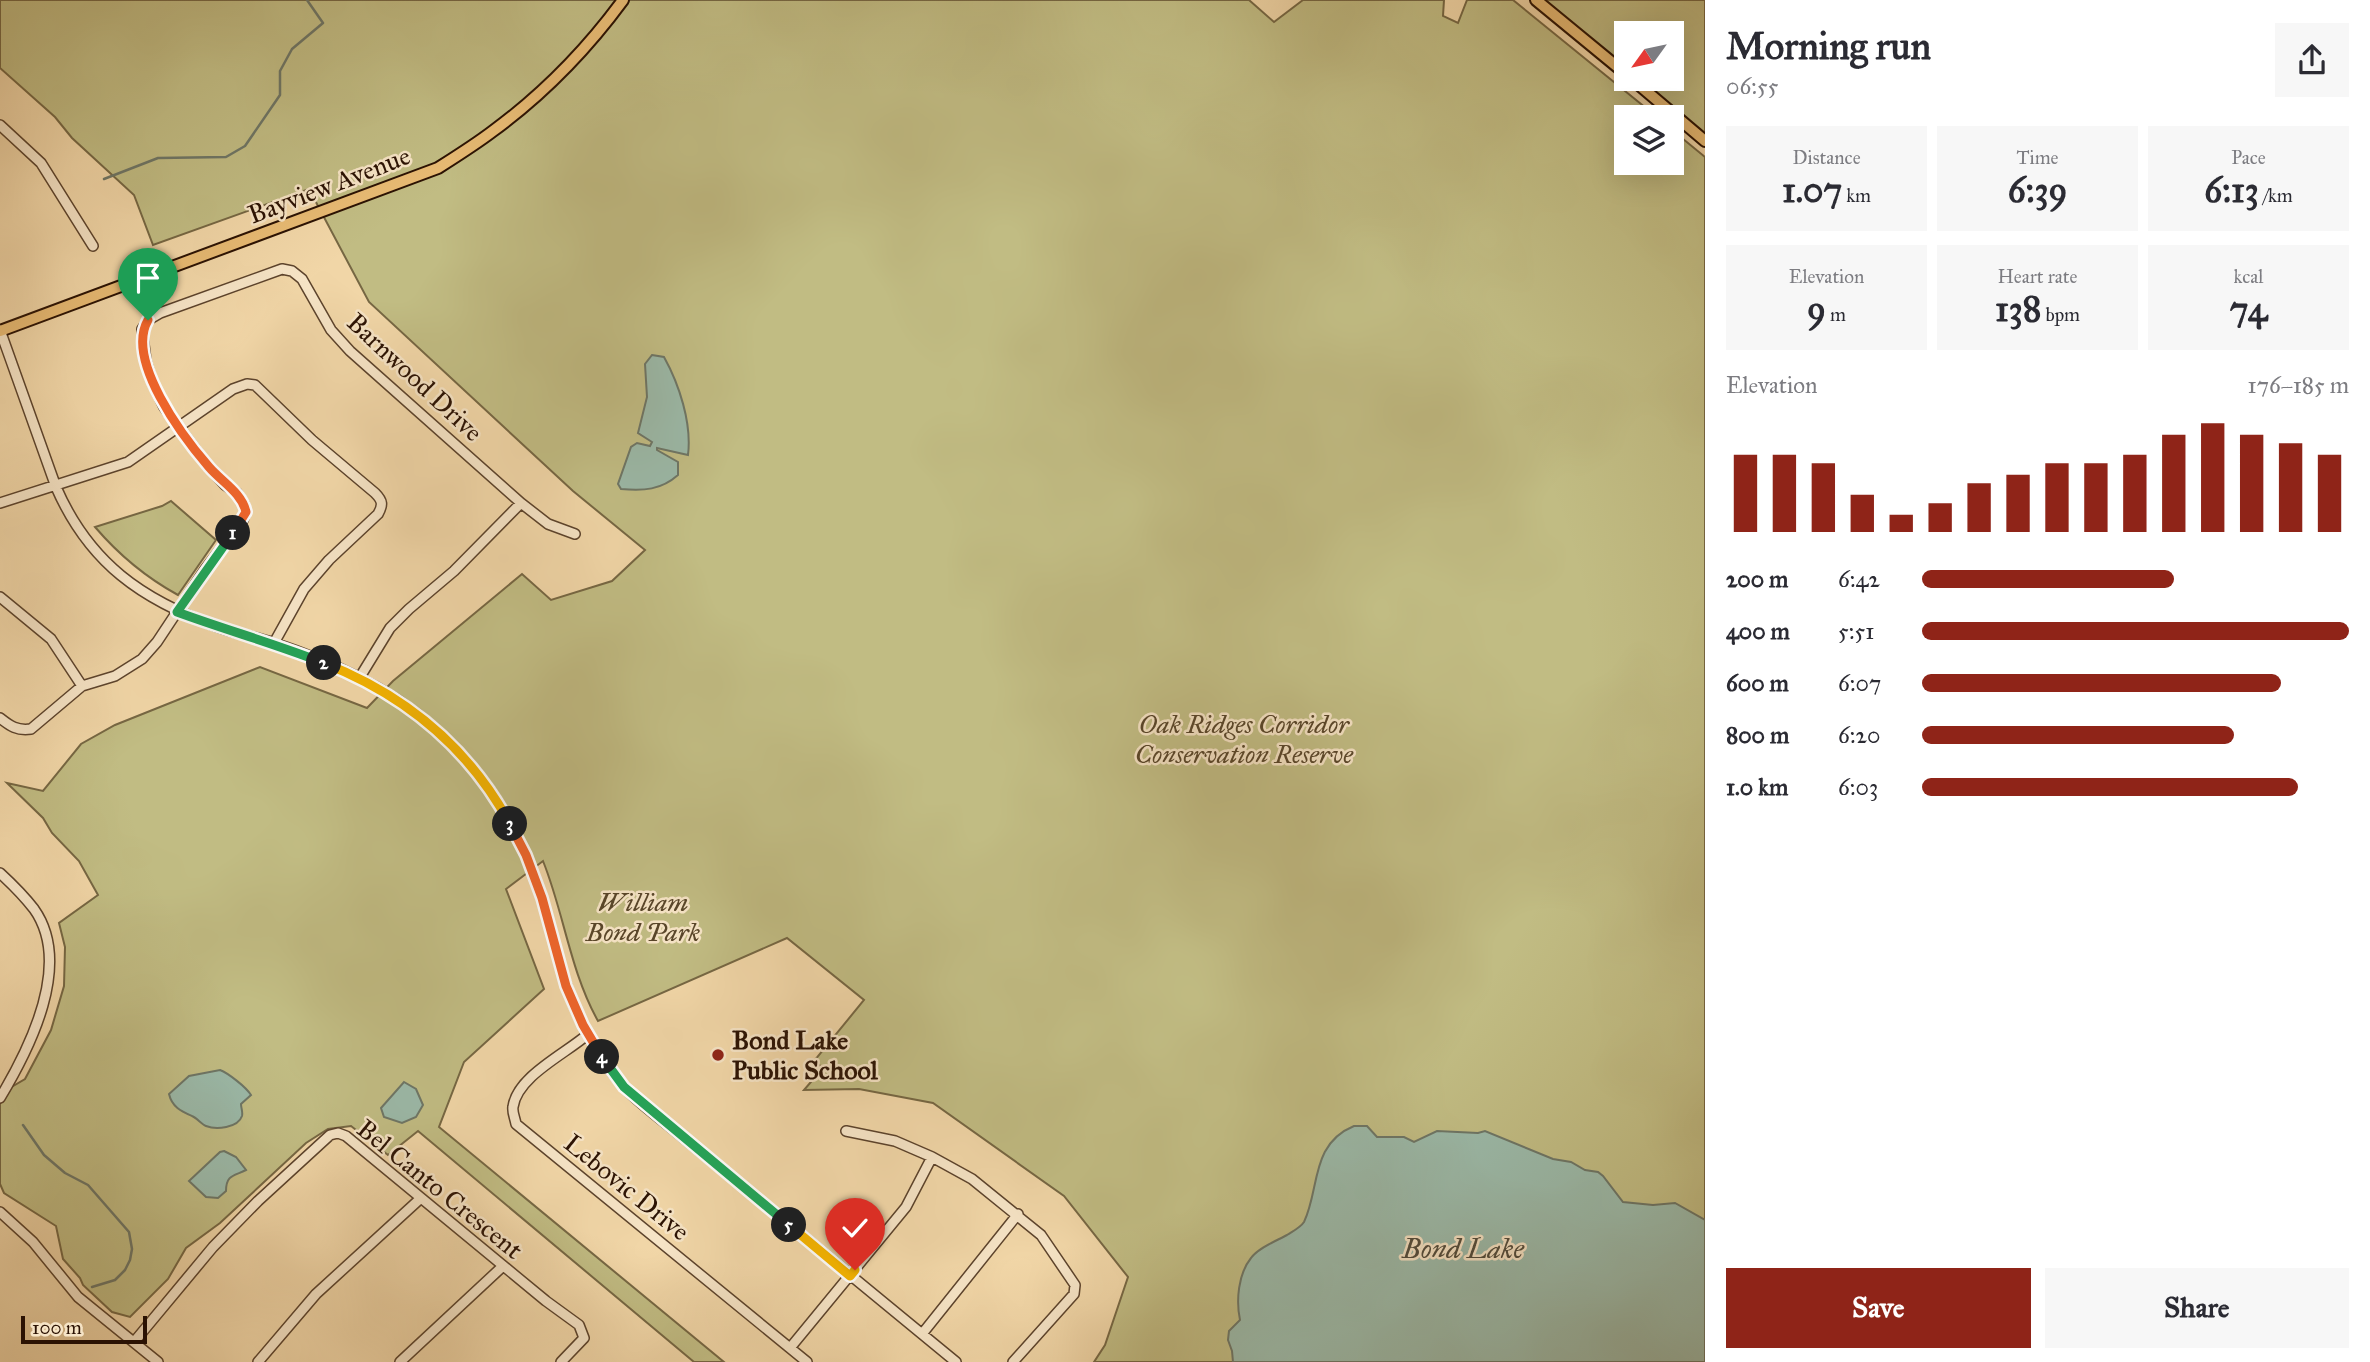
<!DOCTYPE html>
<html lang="en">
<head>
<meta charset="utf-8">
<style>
	:root { --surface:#fff; --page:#f7f7f7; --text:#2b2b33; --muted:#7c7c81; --accent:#8f2418 }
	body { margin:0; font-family:"IM FELL Great Primer",serif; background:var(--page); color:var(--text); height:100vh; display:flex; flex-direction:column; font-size:26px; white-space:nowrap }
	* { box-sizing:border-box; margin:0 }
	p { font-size:23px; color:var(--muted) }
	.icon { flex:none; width:38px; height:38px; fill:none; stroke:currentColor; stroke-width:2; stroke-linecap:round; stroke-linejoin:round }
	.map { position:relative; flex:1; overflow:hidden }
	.side { display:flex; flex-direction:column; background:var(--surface); width:665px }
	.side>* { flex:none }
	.needle { width:46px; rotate:237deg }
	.buttons { position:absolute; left:1614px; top:21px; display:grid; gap:14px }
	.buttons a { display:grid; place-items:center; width:70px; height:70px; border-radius:0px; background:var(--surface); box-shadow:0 7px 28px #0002; font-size:35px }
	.scale { position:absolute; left:21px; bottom:18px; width:126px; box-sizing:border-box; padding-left:7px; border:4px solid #2b1203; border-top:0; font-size:19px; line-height:24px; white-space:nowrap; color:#2b1203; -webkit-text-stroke:5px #f6e4c6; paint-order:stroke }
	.pin { position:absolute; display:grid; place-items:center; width:60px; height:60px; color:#fff; margin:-72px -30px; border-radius:50% 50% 50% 0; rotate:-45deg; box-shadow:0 0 7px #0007 }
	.pin .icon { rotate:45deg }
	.km { position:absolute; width:35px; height:35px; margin:-18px; border-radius:50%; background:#222; color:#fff; font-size:19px; line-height:35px; text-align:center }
	.round { display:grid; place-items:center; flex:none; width:74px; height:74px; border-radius:0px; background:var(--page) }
	.overview { display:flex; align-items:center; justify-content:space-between; height:119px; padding:0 21px }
	h1 { font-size:38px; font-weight:800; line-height:52px }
	.figures { display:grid; grid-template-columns:repeat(3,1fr); gap:10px; height:119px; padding:7px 21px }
	.figures div { display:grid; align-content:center; border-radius:0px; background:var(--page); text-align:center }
	.figures b { font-size:35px; font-weight:800 }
	.figures small { font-size:19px; font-weight:400 }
	.figures p { font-size:19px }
	.chart { height:196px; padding:14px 21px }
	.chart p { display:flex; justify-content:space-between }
	.chart svg { width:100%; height:126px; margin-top:7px; stroke:var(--accent); stroke-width:6 }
	.cta { display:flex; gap:14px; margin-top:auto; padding:14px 21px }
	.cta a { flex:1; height:80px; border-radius:0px; background:var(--accent); color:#fff; font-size:28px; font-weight:800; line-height:80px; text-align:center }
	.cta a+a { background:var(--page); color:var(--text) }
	ul { padding:0 21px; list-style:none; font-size:23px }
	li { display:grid; grid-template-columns:112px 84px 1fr; align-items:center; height:52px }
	li i { height:18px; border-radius:9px; background:var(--accent) }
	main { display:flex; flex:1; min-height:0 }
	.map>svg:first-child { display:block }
</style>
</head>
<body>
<main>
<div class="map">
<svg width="1705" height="1362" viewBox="0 0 1705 1362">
	<rect width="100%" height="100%" fill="#f1d6a7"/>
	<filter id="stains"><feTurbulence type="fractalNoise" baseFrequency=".00286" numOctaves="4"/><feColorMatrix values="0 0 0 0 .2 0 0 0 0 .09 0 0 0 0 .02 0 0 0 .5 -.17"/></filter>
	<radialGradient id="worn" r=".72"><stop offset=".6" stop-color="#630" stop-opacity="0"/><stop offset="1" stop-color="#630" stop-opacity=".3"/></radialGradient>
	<path fill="#c1bc83" stroke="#766743" stroke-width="2" d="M0,0H1249L1274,22L1303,0H1444L1443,16L1458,23L1467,0H1513L1657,117H1626V163H1671V129L1705,157V1362H1094L1105,1345L1128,1277L1064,1196L933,1103L859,1089L804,1090L823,1068L814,1061L864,1000L787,938L598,1021C570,971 564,913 543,861L506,889L544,989L464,1062L439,1127L724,1362H694L418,1131L388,1155L351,1126L328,1129L306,1143L220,1223L186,1248L168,1279L130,1317L112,1312L83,1285L80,1278L63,1259L56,1226L4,1193L0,1184V1092L1,1093L25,1079L51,1030L64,986L65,947L59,923L98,895L79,861L52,833L43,818L7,783L43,791L81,744L115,725L260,667L367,708L393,681L522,574L551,600L612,581L645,550L573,491L369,302L309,189L153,245L134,195L72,138L55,117L0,68Z
		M1545,0H1705V134L1639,79H1671V33H1626V68Z
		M171,501L216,540L178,595C145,577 119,555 95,527L162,506Z"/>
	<path fill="#9bb9a8" stroke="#6e7666" stroke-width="2" d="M652,355L664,357C679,384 692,423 688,455L657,448V450L678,462V475C661,490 644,491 621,489L618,484L631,447L637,443L650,446L652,442L638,433L647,397L645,364Z
		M220,1070C228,1073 246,1087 251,1095L241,1104C241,1108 243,1112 242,1116C238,1128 216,1130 206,1126C201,1124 197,1118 192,1116C181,1111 172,1107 169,1094L189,1076Z
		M404,1082L416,1089L423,1105L416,1117L402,1123L384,1117L381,1108Z
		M1354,1126H1367L1377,1137H1404L1414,1142L1437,1131L1478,1133L1485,1131L1553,1159L1571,1162L1585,1170L1598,1172L1603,1176L1623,1202L1653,1205L1675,1203L1705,1220V1362H1233L1232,1351L1228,1340L1229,1331L1240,1320C1236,1301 1238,1274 1251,1258C1258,1248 1276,1241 1287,1235C1293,1231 1300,1228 1304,1222C1320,1189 1310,1144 1354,1126Z
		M224,1151L236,1157L246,1170C235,1176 226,1174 226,1191L218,1198L206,1197L189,1181L220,1152Z"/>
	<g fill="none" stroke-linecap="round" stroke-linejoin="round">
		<path stroke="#6e7666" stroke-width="2.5" d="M104,179L158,158L226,157L245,146L280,95V71L292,49L323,23L307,0
			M23,1125L44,1155L65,1173L88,1185L129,1232L132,1249L130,1260L125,1270L115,1280L92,1287"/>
		<defs>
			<path id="minor" d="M0,125L41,163L93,246
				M0,330L56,487C89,563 142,600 218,627C237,634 256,637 274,643C331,662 388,687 433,727C486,772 521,832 542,899C555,941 562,985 583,1025C594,1046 608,1069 624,1087C637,1101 653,1113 668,1125L956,1362
				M0,503L128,462L233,389L247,384L255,385L312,440L375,493C383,501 383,505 378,514L329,560L304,589L274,643
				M0,597L51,639L82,686
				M360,677L390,628L409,609L454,571L521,503
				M0,718C10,726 17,731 31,729L82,686L115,676L142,659L157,642L204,571L243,520L246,512L244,504L237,493L225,485L207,465L164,407L153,384L146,361L142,329L148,320L160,313L282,269L292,271L302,279L331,330L350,351L521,503L548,524L575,534
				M0,873C12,884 24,896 34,909C73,964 30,1048 0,1098
				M588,1034C567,1053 517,1076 513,1107C512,1112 515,1118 516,1124L807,1362
				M846,1131L895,1141L932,1157L972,1179L1041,1235L1075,1285L1074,1294L1013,1362
				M0,1212L33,1242L78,1297L158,1362
				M922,1334L1018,1214
				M134,1342L213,1247L258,1201L330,1135L338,1133L346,1136L546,1301L579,1325L584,1338L561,1362
				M790,1348L906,1207L932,1157
				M258,1362L316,1294L421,1198
				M400,1362L503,1266"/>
			<path id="major" d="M1536,0L1626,74
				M1632,79L1705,141
				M0,331L438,168C457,156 476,144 493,131C542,95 587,49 623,0"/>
		</defs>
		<use href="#minor" stroke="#5c432c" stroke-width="12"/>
		<use href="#major" stroke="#2b1203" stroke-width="14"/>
		<use href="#minor" stroke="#f6e4c6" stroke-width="9"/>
		<use href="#major" stroke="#e8bb74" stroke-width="10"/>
	</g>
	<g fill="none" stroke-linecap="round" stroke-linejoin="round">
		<defs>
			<path id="split-1" d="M148,320C125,360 183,437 209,467C222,482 242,493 246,512L233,533"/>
			<path id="split-2" d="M233,533L177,612C226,630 276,644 324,663"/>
			<path id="split-3" d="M324,663C405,695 468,746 510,824"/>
			<path id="split-4" d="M510,824L526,855L542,898L566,986L583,1025L602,1057"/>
			<path id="split-5" d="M602,1057L624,1087L789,1225"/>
			<path id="split-6" d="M789,1225L850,1276L855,1270"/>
		</defs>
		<use href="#split-1" stroke="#fff" stroke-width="14"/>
		<use href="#split-2" stroke="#fff" stroke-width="14"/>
		<use href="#split-3" stroke="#fff" stroke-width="14"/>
		<use href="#split-4" stroke="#fff" stroke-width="14"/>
		<use href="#split-5" stroke="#fff" stroke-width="14"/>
		<use href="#split-6" stroke="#fff" stroke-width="14"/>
		<use href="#split-1" stroke="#f0652b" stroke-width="9"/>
		<use href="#split-2" stroke="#22a559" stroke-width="9"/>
		<use href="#split-3" stroke="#f5b400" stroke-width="9"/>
		<use href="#split-4" stroke="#f0652b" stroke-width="9"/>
		<use href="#split-5" stroke="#22a559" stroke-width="9"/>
		<use href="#split-6" stroke="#f5b400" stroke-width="9"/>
	</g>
	<circle fill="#8f2418" stroke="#f6e4c6" stroke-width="2.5" cx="718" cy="1055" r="7"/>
	<g text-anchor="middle" stroke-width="5" stroke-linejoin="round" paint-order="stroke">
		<g font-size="26" fill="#2b1203" stroke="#f6e4c6">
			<text transform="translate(329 185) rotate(-21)" y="9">Bayview Avenue</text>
			<text transform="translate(415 377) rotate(43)" y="9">Barnwood Drive</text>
			<text transform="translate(627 1187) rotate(39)" y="9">Lebovic Drive</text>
			<text transform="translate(440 1189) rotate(39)" y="9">Bel Canto Crescent</text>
		</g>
		<g font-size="26" font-style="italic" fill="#584529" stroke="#f6e4c6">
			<text x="1244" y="733">Oak Ridges Corridor<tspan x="1244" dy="30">Conservation Reserve</tspan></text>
			<text x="643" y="911">William<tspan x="643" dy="30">Bond Park</tspan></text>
		</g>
		<g font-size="26" font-weight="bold" fill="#2b1203" stroke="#f6e4c6" text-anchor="start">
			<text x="732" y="1049">Bond Lake<tspan x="732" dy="30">Public School</tspan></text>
		</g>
		<g font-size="28" font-style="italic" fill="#524c3d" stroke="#f6e4c6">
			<text x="1463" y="1258">Bond Lake</text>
		</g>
	</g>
	<rect width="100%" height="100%" filter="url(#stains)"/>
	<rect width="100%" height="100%" fill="url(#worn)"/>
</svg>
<div class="buttons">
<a><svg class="needle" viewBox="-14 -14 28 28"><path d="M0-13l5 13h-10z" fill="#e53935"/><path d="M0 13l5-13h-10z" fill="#7c7c81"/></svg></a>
<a><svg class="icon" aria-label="layers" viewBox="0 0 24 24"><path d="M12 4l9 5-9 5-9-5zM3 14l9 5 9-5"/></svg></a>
</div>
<div class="scale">100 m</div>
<div class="pin" style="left:148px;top:320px;background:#1e9e55"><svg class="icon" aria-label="arrive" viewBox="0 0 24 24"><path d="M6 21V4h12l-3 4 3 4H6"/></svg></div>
<div class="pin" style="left:855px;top:1270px;background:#d93025"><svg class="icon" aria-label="check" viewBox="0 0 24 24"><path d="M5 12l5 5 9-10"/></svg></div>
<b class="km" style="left:233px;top:533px">1</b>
<b class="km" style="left:324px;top:663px">2</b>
<b class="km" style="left:510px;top:824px">3</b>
<b class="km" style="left:602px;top:1057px">4</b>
<b class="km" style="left:789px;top:1225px">5</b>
</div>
<section class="side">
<div class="overview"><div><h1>Morning run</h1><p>06:55</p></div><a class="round"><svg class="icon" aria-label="share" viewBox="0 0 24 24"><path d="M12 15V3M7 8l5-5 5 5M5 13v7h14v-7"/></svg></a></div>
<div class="figures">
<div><p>Distance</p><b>1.07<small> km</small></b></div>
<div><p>Time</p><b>6:39</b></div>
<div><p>Pace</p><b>6:13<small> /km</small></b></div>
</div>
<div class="figures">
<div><p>Elevation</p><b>9<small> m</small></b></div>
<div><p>Heart rate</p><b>138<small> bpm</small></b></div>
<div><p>kcal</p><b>74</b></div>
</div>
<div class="chart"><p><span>Elevation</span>176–185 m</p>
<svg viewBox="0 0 160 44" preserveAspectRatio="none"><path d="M5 44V17M15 44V17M25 44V20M35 44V31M45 44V38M55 44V34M65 44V27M75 44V24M85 44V20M95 44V20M105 44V17M115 44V10M125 44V6M135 44V10M145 44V13M155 44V17"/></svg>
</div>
<ul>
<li><b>200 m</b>6:42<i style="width:59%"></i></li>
<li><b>400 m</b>5:51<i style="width:100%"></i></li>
<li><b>600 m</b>6:07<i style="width:84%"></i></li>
<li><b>800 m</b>6:20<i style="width:73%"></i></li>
<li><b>1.0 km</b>6:03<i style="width:88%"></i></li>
</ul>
<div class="cta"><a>Save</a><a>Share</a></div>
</section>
</main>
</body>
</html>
